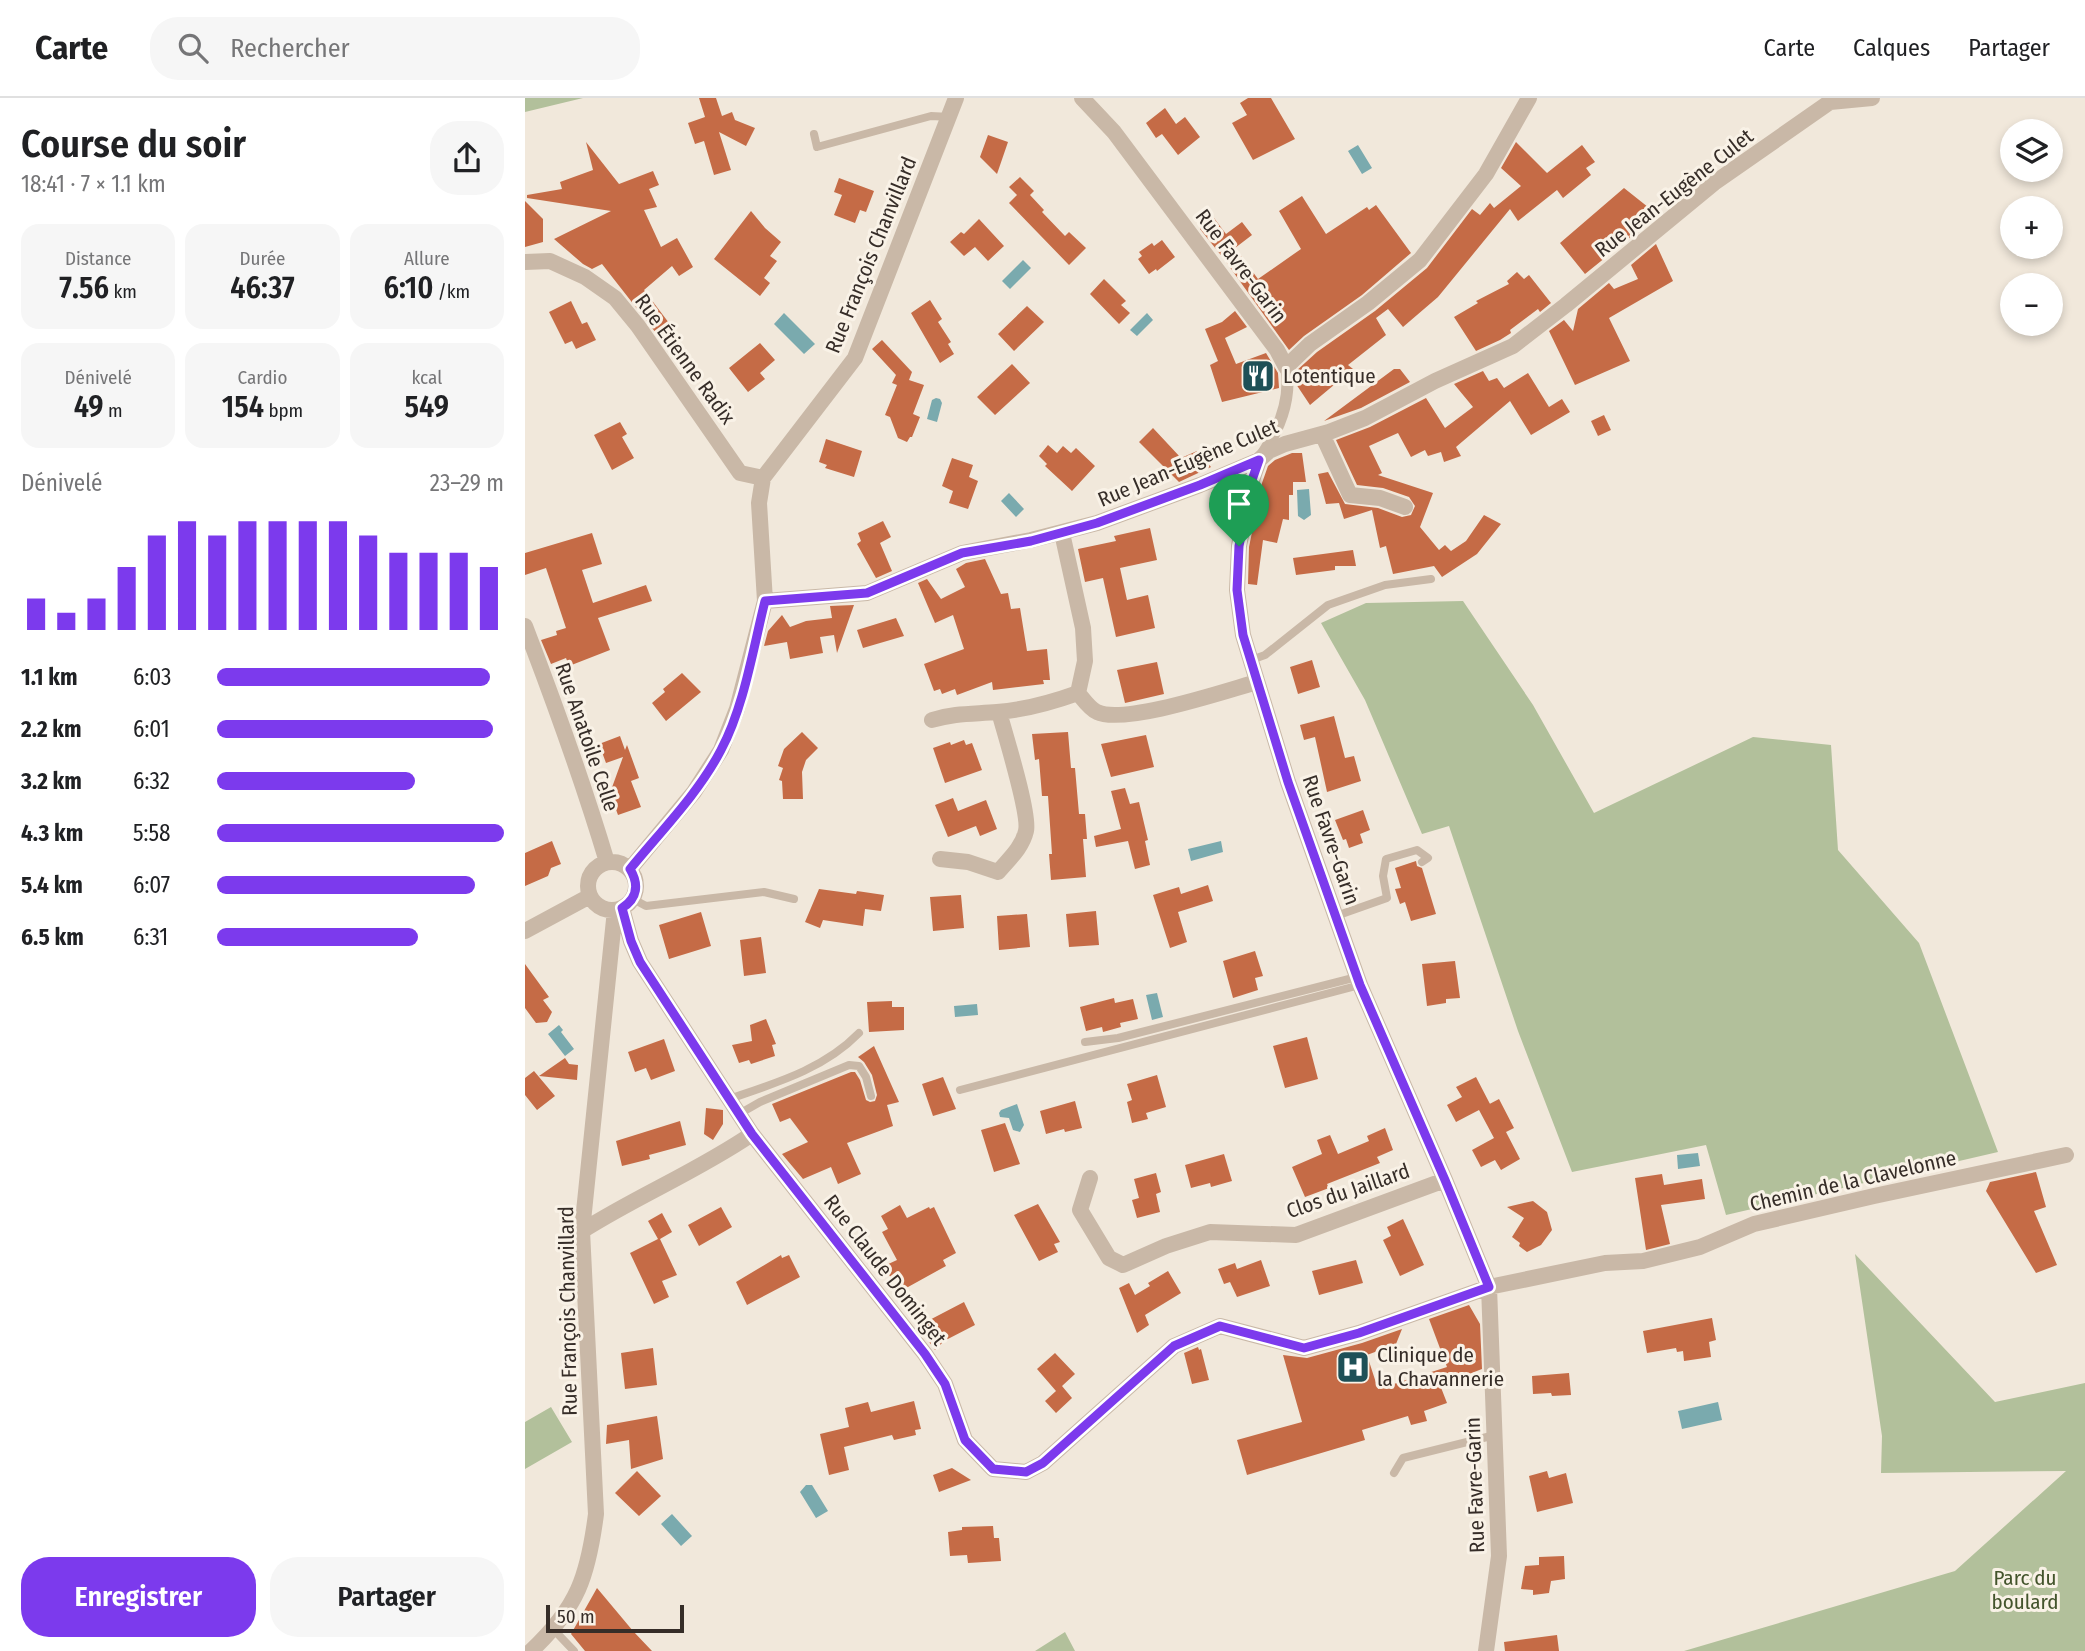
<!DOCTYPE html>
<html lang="fr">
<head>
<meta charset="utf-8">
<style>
	:root { --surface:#fff; --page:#f6f6f6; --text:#202124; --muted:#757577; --line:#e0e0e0; --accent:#7c3aed }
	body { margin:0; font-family:"Fira Sans Condensed",sans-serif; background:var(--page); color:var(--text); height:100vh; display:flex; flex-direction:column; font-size:26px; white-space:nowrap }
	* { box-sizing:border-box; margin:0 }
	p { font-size:23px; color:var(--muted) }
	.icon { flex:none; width:38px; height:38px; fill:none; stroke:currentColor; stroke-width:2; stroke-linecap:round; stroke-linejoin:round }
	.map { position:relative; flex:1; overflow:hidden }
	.sheet { display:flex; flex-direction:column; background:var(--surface); width:525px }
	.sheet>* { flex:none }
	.fabs { position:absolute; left:1475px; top:21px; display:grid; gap:14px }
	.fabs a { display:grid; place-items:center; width:63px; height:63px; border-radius:50%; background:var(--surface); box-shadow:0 4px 10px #0003; font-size:35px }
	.scale { position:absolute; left:21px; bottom:18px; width:138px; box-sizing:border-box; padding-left:7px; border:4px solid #362d28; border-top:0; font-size:19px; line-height:24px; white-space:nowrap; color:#362d28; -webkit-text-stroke:5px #f9f2e7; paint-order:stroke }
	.pin { position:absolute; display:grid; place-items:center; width:60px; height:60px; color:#fff; margin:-72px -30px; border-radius:50% 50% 50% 0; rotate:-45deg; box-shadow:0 0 7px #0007 }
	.pin .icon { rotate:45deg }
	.round { display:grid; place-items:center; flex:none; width:74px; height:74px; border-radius:28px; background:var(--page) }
	.headline { display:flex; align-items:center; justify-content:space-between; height:119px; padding:0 21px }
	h1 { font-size:38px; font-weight:600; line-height:52px }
	.metrics { display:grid; grid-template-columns:repeat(3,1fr); gap:10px; height:119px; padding:7px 21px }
	.metrics div { display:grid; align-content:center; border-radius:18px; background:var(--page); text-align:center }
	.metrics b { font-size:30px; font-weight:600 }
	.metrics small { font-size:19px; font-weight:400 }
	.metrics p { font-size:19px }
	.chart { height:196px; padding:14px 21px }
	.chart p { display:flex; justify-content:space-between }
	.chart svg { width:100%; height:126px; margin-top:7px; stroke:var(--accent); stroke-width:6 }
	.action { display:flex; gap:14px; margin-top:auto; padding:14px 21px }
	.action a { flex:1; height:80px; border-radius:28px; background:var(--accent); color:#fff; font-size:28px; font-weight:600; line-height:80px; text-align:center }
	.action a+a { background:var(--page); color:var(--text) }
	ul { padding:0 21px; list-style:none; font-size:23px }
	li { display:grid; grid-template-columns:112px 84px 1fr; align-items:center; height:52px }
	li i { height:18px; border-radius:9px; background:var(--accent) }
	header { display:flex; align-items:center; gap:42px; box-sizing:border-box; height:98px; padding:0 35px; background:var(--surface); border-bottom:2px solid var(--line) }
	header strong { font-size:33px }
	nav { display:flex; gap:38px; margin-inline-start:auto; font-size:24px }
	.search { width:490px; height:63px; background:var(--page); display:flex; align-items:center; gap:18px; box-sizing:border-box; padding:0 24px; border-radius:28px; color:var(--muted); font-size:26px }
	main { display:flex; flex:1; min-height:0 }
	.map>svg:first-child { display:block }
</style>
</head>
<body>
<header>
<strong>Carte</strong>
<div class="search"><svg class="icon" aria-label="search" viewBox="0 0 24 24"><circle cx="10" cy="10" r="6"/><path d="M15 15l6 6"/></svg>Rechercher</div>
<nav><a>Carte</a><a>Calques</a><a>Partager</a></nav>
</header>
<main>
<section class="sheet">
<div class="headline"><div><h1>Course du soir</h1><p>18:41 · 7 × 1.1 km</p></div><a class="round"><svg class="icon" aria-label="share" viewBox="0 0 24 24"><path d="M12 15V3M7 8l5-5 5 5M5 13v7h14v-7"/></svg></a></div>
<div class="metrics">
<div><p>Distance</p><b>7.56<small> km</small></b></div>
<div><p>Durée</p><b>46:37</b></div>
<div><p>Allure</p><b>6:10<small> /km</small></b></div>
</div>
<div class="metrics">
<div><p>Dénivelé</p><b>49<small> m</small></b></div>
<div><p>Cardio</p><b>154<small> bpm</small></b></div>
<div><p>kcal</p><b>549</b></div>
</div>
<div class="chart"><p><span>Dénivelé</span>23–29 m</p>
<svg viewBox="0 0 160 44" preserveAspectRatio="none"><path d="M5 44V33M15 44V38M25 44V33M35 44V22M45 44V11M55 44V6M65 44V11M75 44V6M85 44V6M95 44V6M105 44V6M115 44V11M125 44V17M135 44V17M145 44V17M155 44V22"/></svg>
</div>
<ul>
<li><b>1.1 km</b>6:03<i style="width:95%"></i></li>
<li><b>2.2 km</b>6:01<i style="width:96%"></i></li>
<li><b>3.2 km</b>6:32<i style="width:69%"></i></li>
<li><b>4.3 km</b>5:58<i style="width:100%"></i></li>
<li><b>5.4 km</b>6:07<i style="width:90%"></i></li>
<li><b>6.5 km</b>6:31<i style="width:70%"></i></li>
</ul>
<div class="action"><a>Enregistrer</a><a>Partager</a></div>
</section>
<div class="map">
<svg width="1560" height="1553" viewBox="0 0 1560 1553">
	<rect width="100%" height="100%" fill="#f1e8db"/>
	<path fill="#b2c09b" d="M0,0H58L0,14Z
		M938,503L1008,607L1069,715L1228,639L1306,647L1313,752L1394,845L1473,1054L1201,1117L1181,1047L1047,1074L993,933L924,728L897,736L840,602L796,525L841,505Z
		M1330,1156L1470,1304L1560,1285V1553H1159L1430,1473L1541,1373L1356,1375L1357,1338Z
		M26,1309L47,1344L0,1371V1324Z
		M540,1534L550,1553H510Z"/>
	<path fill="#7aaaae" d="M833,47L847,70L837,76L823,53Z
		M498,162L506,170L485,191L477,183Z
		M259,215L290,246L279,256L249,226Z
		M622,215L628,222L612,238L605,232Z
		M411,300L415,301L417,305L412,324L402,321L407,302Z
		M784,391L786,417L779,422L773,418L772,392Z
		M484,395L499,411L491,419L476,403Z
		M696,743L698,754L666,763L663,751Z
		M632,895L638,919L627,922L621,897Z
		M452,906L453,917L430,919L429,908Z
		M34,927L38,932L36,934L49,951L40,958L23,936Z
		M492,1006L499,1027L495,1034L488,1032L484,1020L475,1019L474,1015L476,1012Z
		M1173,1055L1175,1068L1153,1071L1152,1057Z
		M1193,1304L1197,1322L1157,1331L1153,1313Z
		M281,1387H287L303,1413L291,1420L275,1394Z
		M147,1416L167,1438L156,1448L136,1426Z"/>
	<path fill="#c56b46" d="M174,0H191L197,18L207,14L210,22L230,30L221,48L194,34L206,72L189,77L179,43L170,46L163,25L180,19Z
		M723,0H746L770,41L728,62L707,25L722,17L715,5Z
		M640,10L651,26L660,19L675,39L653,57L637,36L631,40L621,25Z
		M463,37L483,44L472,76L455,59Z
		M61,44L94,86L128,73L134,87L124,91L132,109L119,112L136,149L152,140L168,169L154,178L147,168L119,192L144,225L131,235L77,166L67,171L58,166L29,141L86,113L2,100V97L37,91L35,84L68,72Z
		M991,44L1022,75L1057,47L1070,64L1061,70L1066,77L1038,100L1032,92L993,123L985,111L913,199L878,229L863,211L851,220L861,237L823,267L828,271L785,307L771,286L770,274L792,254L850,213L902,170L947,111L955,117L965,105L969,110L996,88L976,70Z
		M495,79L509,93L505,97L519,112L517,114L540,138L544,134L561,150L544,167L484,105L492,97L484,89Z
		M314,80L349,93L341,114L335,112L330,125L309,117L317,97L309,94Z
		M1099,90L1133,117L1060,176L1035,145Z
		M777,98L801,136L842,109L844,112L851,107L886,155L837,197L779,238L764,252L699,161L675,131L689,120L701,136L717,124L727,137L710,150L733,181L776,151L754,113Z
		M0,103L18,121V144L0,149Z
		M226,113L240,130L256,144L245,158L252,163L239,180L245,185L235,198L189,161Z
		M454,121L479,148L463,163L450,149L439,158L425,144L436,134L439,136Z
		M637,142L650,159L632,173L631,171L624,176L613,161L617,158L614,154L627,145L629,148Z
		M1131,146L1148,183L1084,220L1105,263L1050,287L1024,233L1039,222L1048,233L1053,211L1084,185L1089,191L1113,181L1106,167Z
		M992,174L999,181L1004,177L1026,205L1015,214L1013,211L985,232L986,235L975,242L951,253L929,219L953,205L951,203L984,186L982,183Z
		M579,181L601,203L596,207L605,215L594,226L565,196Z
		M405,202L417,221L413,224L426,244L423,246L429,256L415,265L386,215Z
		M46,203L57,226L62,224L71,242L51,251L47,243L40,246L24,214Z
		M502,208L519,224L489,253L473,236Z
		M710,213L722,229L700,240L711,266L741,255L753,275L754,290L697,304L685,267L693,263L680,231L697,224Z
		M357,242L387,274L384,282L399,287L388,316L395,319L387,339H385L382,344L373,340L365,319L360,317L372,287L367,285L371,277L347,251Z
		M235,245L250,262L235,275L240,281L223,294L204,270Z
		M487,266L505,285L470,317L452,299Z
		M869,271H875L885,284L836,310L799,323Z
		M958,273L964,283L972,280L979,290L1003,275L1024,309L1037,301L1045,314L1006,337L985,303L931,349L936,358L919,364L916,354L903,358L900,352L886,359L873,335L844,348L857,375L853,377L908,395L895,429L914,452L920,447L926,453L941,443L959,417L976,426L952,456L917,479L909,468L868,476L861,448L855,450L847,412L819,421L814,405L801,406L793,376L803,374L820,406L853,410L877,419L886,417L890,408L884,399L858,390L832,387L811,342L845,329L901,300L920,330L948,309L929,286Z
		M1079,317L1086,332L1073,338L1066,323Z
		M95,324L102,336L97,339L109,360L87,372L69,337Z
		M628,330L656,360L672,353L686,369L654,384L614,344Z
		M301,341L337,353L329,379L300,370L302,367L294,364Z
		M523,347L532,355L538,348L546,355L551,350L570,368L547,393L520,368L522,366L514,358Z
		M767,355H777L781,384H768V397H764V422L758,421L752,445L738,442L732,487L723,486L724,449L737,385L743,368L750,362Z
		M427,360L448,367L444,379L453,383L443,411L424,405L428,393L417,388Z
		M358,423L366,439L355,445L367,473L351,480L332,446L336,443L333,435Z
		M625,430L632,462L595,470L602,502L623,497L630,530L591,539L578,480L560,484L553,451L591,443L589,438Z
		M67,435L77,466L57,472L68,505L121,487L127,503L73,520L85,552L44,568L41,560L26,566L16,542L32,537L31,533L41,530L21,470L0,477V455Z
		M828,452L831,468H810V472L771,477L768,460Z
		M460,461L476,496L483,495L486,511L495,510L502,553L522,551L525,582H518L519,586L468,592L467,584L432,597L430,591L417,596L415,591L409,593L399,566L439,551L428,517L410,525L393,485L402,481L416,501L440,489L431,471L441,465Z
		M329,507L312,555L309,537L295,539L298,555L265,561L262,544L239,548L243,533L257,517L265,529L281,523L307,520L305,508Z
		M371,520L379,538L338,550L332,532Z
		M787,562L795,589L773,596L765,569Z
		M632,564L639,596L600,605L592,572Z
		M157,575L176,594L141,623L127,605L140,594L138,591Z
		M809,618L820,660L829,658L836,683L802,694L790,639L779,642L775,627Z
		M277,634L293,650L281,662L277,674L278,701H258L257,683L254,682L258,670L253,668L259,651Z
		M543,634L546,670H550L554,716H560L562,741H558L561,779L526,782L524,756H527L523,698H517L514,661L510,662L507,636Z
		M621,637L629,669L586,679L576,646Z
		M95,638L100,652L102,647L114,680L106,683L116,709L93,717L85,695L98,659L81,665L74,646Z
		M439,642L441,647L447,645L457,672L420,685L408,650L425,644L426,647Z
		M600,690L605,706L614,704L623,742L620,743L625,767L610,771L603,743L571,749L569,738L596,731L586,693Z
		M428,700L433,713L461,702L472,731L455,738L451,728L423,739L410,707Z
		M838,712L845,732L835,736L838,745L824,750L821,741L818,742L810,722Z
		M27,743L36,766L26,770L23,778L0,788V755Z
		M891,763L892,768L897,770L911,816L886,823L880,804L875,806L870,791L876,790L870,770Z
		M683,787L688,803L653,814L662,844L645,850L628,797L654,789L656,796Z
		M294,791L331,796L332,793L359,797L356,813L340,811L338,828L298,822L295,830L280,824Z
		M436,797L439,830L408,833L405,799Z
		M571,813L574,847L544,849L541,816Z
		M176,814L186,848L144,861L134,827Z
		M502,816L505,849L474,852L472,818Z
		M236,839L241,875L219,878L215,842Z
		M730,853L738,878L730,880L733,892L708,900L698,863Z
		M930,863L935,900L921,901V905L902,908L897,866Z
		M0,866L24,899L18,902L27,914L22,924L11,925L0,910Z
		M589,900L590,905L608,901L613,921L595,925L596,929L578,934L577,929L561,933L555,909Z
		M367,903V909H379V932L344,934L342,904Z
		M241,921L251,946L247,947L250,958L226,966L224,962L214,965L207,947L227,943L225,927Z
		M782,939L793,981L760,990L748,948Z
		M139,941L150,973L126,982L121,970L110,974L103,954Z
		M349,948L374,1004L362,1007L368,1028L322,1045L336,1076L313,1086L306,1069L278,1081L257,1056L283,1044L265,1020L255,1024L247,1006L326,974H330L335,982L341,1002L345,1004L350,1003L352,997L347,977L339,964L333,959Z
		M40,960L44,966L53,967L52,982L14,978Z
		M9,973L30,998L12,1012L0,997V980Z
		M632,977L641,1009L621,1015L623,1021L607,1025L602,1004L607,1002L602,986Z
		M418,979L431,1011L408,1018L397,986Z
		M951,979L965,1006L955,1011L974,1001L989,1030L981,1034L995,1061L976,1072L970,1062L956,1069L947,1052L969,1040L954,1012L931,1024L922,1007L937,999L931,989Z
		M550,1003L557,1030L540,1034L539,1031L521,1036L515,1013Z
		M181,1010L198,1012V1026L188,1042L179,1036Z
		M155,1023L161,1047L124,1057L125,1061L97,1068L91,1043Z
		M480,1025L495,1066L469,1074L456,1032Z
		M860,1030L868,1052L852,1059L855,1065L802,1086L804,1090L780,1099L767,1069L797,1056L792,1042L805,1037L813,1056L844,1043L842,1038Z
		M699,1056L707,1083L686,1089L685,1085L666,1090L660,1067Z
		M1511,1074L1521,1109L1509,1113L1532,1167L1511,1175L1461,1093L1465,1084Z
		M631,1075L636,1094L631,1096L635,1114L612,1120L607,1102L614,1100L609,1081Z
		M1137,1076L1139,1087L1177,1081L1180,1101L1136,1107L1145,1146L1121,1152L1110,1080Z
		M1008,1103L1022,1114L1027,1132L1016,1147L1002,1154L994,1148L995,1145L987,1139L999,1120L982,1109Z
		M513,1106L535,1144L529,1146L533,1154L514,1163L489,1117Z
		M375,1107L382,1120L404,1109L405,1111L409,1109L431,1155L418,1162L421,1168L374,1194L359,1168L372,1162L357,1134L363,1131L356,1118Z
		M196,1109L207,1129L174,1148L163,1127Z
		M137,1115L147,1134L135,1141L152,1177L137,1183L144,1199L129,1206L105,1155L133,1141L123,1123Z
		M878,1121L899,1167L875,1178L858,1142L866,1138L862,1129Z
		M256,1157L257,1160L264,1157L275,1179L222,1207L211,1184Z
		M736,1162L745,1188L712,1199L705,1184L699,1186L693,1171L710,1165L712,1171Z
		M831,1162L838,1185L794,1197L787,1173Z
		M643,1173L656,1195L620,1217L624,1227L612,1235L594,1190L604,1185L610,1197L625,1188L623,1185Z
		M439,1204L450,1227L419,1243L410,1252L393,1228Z
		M944,1207L955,1226L957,1271L915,1287L922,1305L899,1313L902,1323L886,1327L883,1318L837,1332L840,1342L722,1377L712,1342L777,1324L758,1257L782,1260L837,1245L877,1231L871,1246L842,1257L853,1291L922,1269L904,1221Z
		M1187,1220L1191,1242L1184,1244L1186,1259L1159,1263L1158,1253L1152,1254L1151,1250L1122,1255L1118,1233Z
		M673,1249L674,1252L676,1251L684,1282L667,1286L659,1255Z
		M128,1250L132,1287L100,1291L96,1255Z
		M530,1255L550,1276L537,1288L547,1300L531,1315L520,1303L531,1293L512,1271Z
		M1044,1275L1046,1297L1027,1298L1026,1295L1008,1296L1007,1278Z
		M389,1303L396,1331L390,1332L391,1337L369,1342L367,1337L319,1349L324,1372L304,1377L295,1336L324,1329L320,1310L343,1304L346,1314Z
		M132,1318L138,1361L106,1371L104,1342L81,1346L82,1327Z
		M427,1370L446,1382L414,1394L408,1377Z
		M112,1373L136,1398L114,1418L90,1395Z
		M1022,1373L1024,1380L1041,1375L1048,1405L1012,1414L1004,1378Z
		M468,1428L469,1440H474L476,1463L443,1465L442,1457L425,1458L423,1434L437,1432V1429Z
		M1039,1458L1040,1481L1026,1483L1024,1495L1008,1497V1492L996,1491L1000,1468L1014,1467V1459Z
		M72,1490L108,1533L127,1553H60L46,1536Z
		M1032,1537L1034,1553H980L979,1544Z"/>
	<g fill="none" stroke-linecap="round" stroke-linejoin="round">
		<path stroke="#c9b8a7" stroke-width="8" d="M289,36L292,49L406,18L425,19
			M726,562L740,557L803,507L860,487L906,481
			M108,801L121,808L239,794L269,801
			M811,818L862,800L858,778L861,761L892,752L903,760L897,764
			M560,944L593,940L832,879
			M435,992L835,887
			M204,1001C251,985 299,971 334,935
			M214,1016L235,1004L324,967L334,968L341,979L346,998
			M869,1375L878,1360L970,1337
			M29,1532L49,1553"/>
		<path stroke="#c9b8a7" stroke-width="12" d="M737,357C755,330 767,301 761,269"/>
		<path stroke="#c9b8a7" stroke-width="16" d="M557,0L589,34L752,252L761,269L785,246L843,205L895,162L961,76L1004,0
			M0,164L25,163L60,179L90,200L113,228L215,375L238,380
			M797,336L825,397L855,400L880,409
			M734,362L727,382L714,448L712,492L718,537L763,684L835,887L920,1082L964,1189L974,1458L961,1553
			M537,435L558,530L560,563L553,595C558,601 565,611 572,614C599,627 700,593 732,584
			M240,503L342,495L437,455L506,442L572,425L675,387L734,362L744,353L760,346L804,334L840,320L910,283L988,248L1041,207L1189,85L1305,4L1347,0
			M0,528C30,606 58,684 82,764
			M407,622C429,615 449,616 472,614C499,612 528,604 553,595
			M415,761L443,764L473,774C484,761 497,750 501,733C505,716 480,636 474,614
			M63 788a24 24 0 1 1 48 0a24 24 0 1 1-48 0Z
			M105,771L169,694L196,652L212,611L240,503L234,405L238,380L330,260L431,0
			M97,810L106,843L115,864L227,1036L400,1256L420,1286L440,1342L468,1371L501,1374L518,1365L649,1248L695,1228L779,1250L834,1235L964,1189L1080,1165L1118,1163L1175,1149L1229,1126L1349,1098L1541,1057
			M0,833L65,798
			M565,1080L555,1112L584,1160L598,1167L641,1148L685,1134L771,1137L920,1082
			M57,1133C112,1098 173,1073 227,1036
			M6,1553C53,1509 63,1478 71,1416L57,1133L90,812"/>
	</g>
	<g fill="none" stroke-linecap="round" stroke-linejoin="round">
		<defs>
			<path id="route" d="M734,362L727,382L714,448L712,492L718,537L763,684L835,887L920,1082L964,1189L834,1235L779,1250L695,1228L649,1248L518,1365L501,1374L468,1371L440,1342L420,1286L400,1256L227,1036L115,864L106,843L97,810C113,800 114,786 105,771C136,733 173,696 196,652C219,609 228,551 240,503L342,495L437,455L506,443L572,425L675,387Z"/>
		</defs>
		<use href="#route" stroke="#fff" stroke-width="14"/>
		<use href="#route" stroke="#7c3aed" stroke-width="9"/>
	</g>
	<defs>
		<symbol id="restaurant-square" viewBox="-11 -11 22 22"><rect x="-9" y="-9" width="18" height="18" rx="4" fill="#1e5057" stroke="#f9f2e7"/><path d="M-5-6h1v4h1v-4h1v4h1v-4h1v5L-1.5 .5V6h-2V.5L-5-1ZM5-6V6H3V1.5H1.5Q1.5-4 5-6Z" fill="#fff"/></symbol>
		<symbol id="hospital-square" viewBox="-11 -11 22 22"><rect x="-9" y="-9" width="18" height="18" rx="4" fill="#1e5057" stroke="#f9f2e7"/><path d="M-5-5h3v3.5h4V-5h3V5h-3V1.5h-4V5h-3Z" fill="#fff"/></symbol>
	</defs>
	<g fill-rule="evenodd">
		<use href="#restaurant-square" x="714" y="259" width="38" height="38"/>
		<use href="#hospital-square" x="809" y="1250" width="38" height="38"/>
	</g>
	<g text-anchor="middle" stroke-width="6" stroke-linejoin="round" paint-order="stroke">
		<g font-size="21" fill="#362d28" stroke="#f9f2e7">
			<text transform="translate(1149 95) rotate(-38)" y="7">Rue Jean-Eugène Culet</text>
			<text transform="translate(346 157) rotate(-68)" y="7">Rue François Chanvillard</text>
			<text transform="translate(716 168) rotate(53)" y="7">Rue Favre-Garin</text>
			<text transform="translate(160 261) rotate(54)" y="7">Rue Étienne Radix</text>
			<text transform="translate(663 365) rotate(-23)" y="7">Rue Jean-Eugène Culet</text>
			<text transform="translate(62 639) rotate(71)" y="7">Rue Anatoile Celle</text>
			<text transform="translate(806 742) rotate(71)" y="7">Rue Favre-Garin</text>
			<text transform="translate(1328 1083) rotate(-13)" y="7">Chemin de la Clavelonne</text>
			<text transform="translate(823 1093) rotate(-19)" y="7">Clos du Jaillard</text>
			<text transform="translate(360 1172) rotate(52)" y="7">Rue Claude Dominget</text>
			<text transform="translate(43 1213) rotate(-91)" y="7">Rue François Chanvillard</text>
			<text transform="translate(950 1387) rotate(-92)" y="7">Rue Favre-Garin</text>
		</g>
		<g font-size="21" fill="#362d28" stroke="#f9f2e7" text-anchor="start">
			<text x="758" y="285">Lotentique</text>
			<text x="852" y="1264">Clinique de<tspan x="852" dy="24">la Chavannerie</tspan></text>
		</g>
		<g font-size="21" fill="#43542c" stroke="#f9f2e7">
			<text x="1500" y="1487">Parc du<tspan x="1500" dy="24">boulard</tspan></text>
		</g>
	</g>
</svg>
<div class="fabs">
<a><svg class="icon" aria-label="layers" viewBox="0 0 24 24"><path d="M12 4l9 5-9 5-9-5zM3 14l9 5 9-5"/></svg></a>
<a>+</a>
<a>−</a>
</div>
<div class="scale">50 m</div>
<div class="pin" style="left:714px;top:448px;background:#1e9e55"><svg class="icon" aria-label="arrive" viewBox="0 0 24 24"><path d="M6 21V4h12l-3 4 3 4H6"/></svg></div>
</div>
</main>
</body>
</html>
